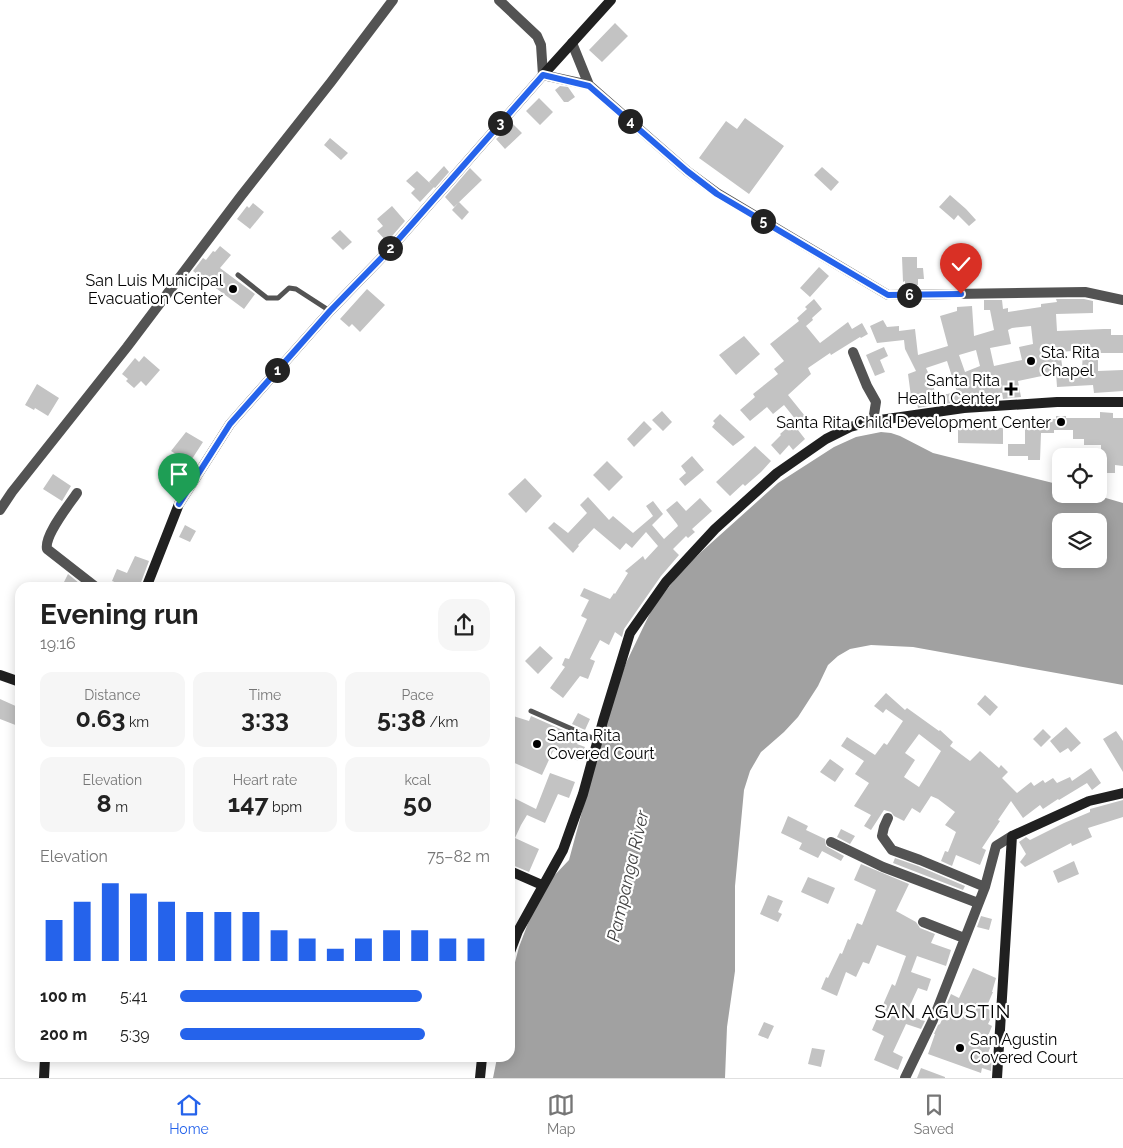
<!DOCTYPE html>
<html lang="en">
<head>
<meta charset="utf-8">
<style>
	:root { --surface:#fff; --page:#f6f6f6; --text:#222; --muted:#767676; --line:#e0e0e0; --accent:#2563eb }
	body { margin:0; font-family:Raleway,sans-serif; background:var(--page); color:var(--text); height:100vh; display:flex; flex-direction:column; font-size:19px; white-space:nowrap }
	* { box-sizing:border-box; margin:0 }
	p { font-size:16px; color:var(--muted) }
	.icon { flex:none; width:28px; height:28px; fill:none; stroke:currentColor; stroke-width:2; stroke-linecap:round; stroke-linejoin:round }
	.map { position:relative; flex:1; overflow:hidden }
	.details { position:absolute; left:15px; top:582px; width:500px; height:480px; display:flex; flex-direction:column; background:var(--surface); border-radius:15px; box-shadow:0 2px 12px #0003 }
	.details>* { flex:none }
	.tools { position:absolute; left:1052px; top:448px; display:grid; gap:10px }
	.tools a { display:grid; place-items:center; width:55px; height:55px; border-radius:10px; background:var(--surface); box-shadow:0 2px 12px #0003; font-size:25px }
	.pin { position:absolute; display:grid; place-items:center; width:42px; height:42px; color:#fff; margin:-51px -21px; border-radius:50% 50% 50% 0; rotate:-45deg; box-shadow:0 0 5px #0007 }
	.pin .icon { rotate:45deg }
	.km { position:absolute; width:25px; height:25px; margin:-12px; border-radius:50%; background:#222; color:#fff; font-size:14px; line-height:25px; text-align:center }
	.round { display:grid; place-items:center; flex:none; width:52px; height:52px; border-radius:15px; background:var(--page) }
	.head { display:flex; align-items:center; justify-content:space-between; height:85px; padding:0 25px }
	h1 { font-size:28px; font-weight:700; line-height:38px }
	.figures { display:grid; grid-template-columns:repeat(3,1fr); gap:8px; height:85px; padding:5px 25px }
	.figures div { display:grid; align-content:center; border-radius:12px; background:var(--page); text-align:center }
	.figures b { font-size:25px; font-weight:700 }
	.figures small { font-size:14px; font-weight:400 }
	.figures p { font-size:14px }
	.chart { height:140px; padding:10px 25px }
	.chart p { display:flex; justify-content:space-between }
	.chart svg { width:100%; height:90px; margin-top:5px; stroke:var(--accent); stroke-width:6 }
	ul { padding:0 25px; list-style:none; font-size:16px }
	li { display:grid; grid-template-columns:80px 60px 1fr; align-items:center; height:38px }
	li i { height:12px; border-radius:6px; background:var(--accent) }
	.dock { display:flex; justify-content:space-around; align-items:center; height:70px; border-top:1px solid var(--line); background:var(--surface); font-size:14px; color:var(--muted) }
	.dock a { display:grid; justify-items:center; gap:2px }
	.dock .on { color:var(--accent) }
	.map>svg:first-child { display:block }
</style>
</head>
<body>
<div class="map">
<svg width="1123" height="1078" viewBox="0 0 1123 1078">
	<rect width="100%" height="100%" fill="#fff"/>
	<path fill="#a1a1a1" fill-rule="evenodd" d="M881,432L891,433L900,436L933,453L1061,485V494H1092L1123,503V685L913,647L871,645L850,649L838,656L828,665L818,686L798,717L784,732L761,752L750,771L744,790L735,886V971L727,1027L725,1078H493L497,1058H510V994L514,966L519,947L533,910L550,880L569,860L612,700L626,663L652,609L675,579L700,553L778,483L834,447L856,437ZM1061,521H1099V559H1061Z"/>
	<path fill="#c3c3c3" fill-rule="evenodd" d="M615,23L628,36L602,62L589,50Z
		M560,86L568,87L575,97L568,102H564L555,90Z
		M539,98L553,112L540,125L526,111Z
		M745,118L784,146L749,194L699,158L726,121L737,129Z
		M513,124L522,133L505,149L496,139Z
		M330,138L348,153L341,160L324,145Z
		M444,166L449,172L435,188L429,182Z
		M822,167L839,182L831,191L814,175Z
		M470,168L482,180L454,207L445,197Z
		M417,171L434,187L420,202L411,193L415,189L406,181Z
		M950,195L966,209L976,220L969,226L958,215L954,220L939,207Z
		M459,202L469,212L462,220L452,210Z
		M253,203L264,212L250,229L237,219L247,206L249,208Z
		M392,206L405,221L387,242L377,231L383,226L377,219Z
		M340,230L352,242L343,250L331,238Z
		M220,246L231,255L220,268L255,294L244,309L193,271L203,258L206,260L213,251L215,252Z
		M902,257H917V268H923L924,279H918V285L905,286V281L903,282Z
		M819,267L829,276L810,297L800,288Z
		M367,289L385,305L360,332L352,324L349,327L340,319Z
		M814,299L822,309L812,318L813,320L806,326L820,343L848,322L852,329L862,323L868,334L861,338L860,337L831,355L830,353L808,368L811,374L788,395L809,421L798,430L805,439L793,450L789,445L780,455L771,445L781,435L780,434L796,420L784,405L773,414L767,407L750,421L740,410L755,397L753,394L778,374L774,369L784,361L770,344L799,321L797,318L807,309L805,307Z
		M1056,299H1084L1093,301V313L1056,314L1057,331L1104,329H1111V335H1123V353H1098V371L1123,370V391L1094,393L1093,385L1057,387L1056,373L1018,381L1021,397L1003,399L1002,393L987,396L986,393L958,402L944,404L942,395L957,392L947,361L926,368L932,381L938,404L918,408L917,403L912,404L908,374L916,371L905,349L904,340L877,343L870,326L883,320L887,327L899,326V331L915,329L918,355L948,346L940,316L957,311V307L972,306L974,336L994,330L990,310H984V300H1002L1003,309L1008,308V312L1041,307V304L1057,302ZM1031,326L1033,344L1019,347L1022,360L994,366L990,348L1011,344L1008,330L1012,328ZM976,350L980,366L965,372L959,355ZM1083,350L1082,370L1063,371L1060,352Z
		M744,336L760,354L736,375L719,355Z
		M884,347L888,356L880,360L885,372L875,376L866,355Z
		M144,356L160,370L146,386L141,381L134,388L126,381L128,379L122,374L135,358L139,362Z
		M37,384L59,398L48,416L35,408L34,410L25,405Z
		M662,411L672,422L663,431L652,420Z
		M1100,412L1113,413V418H1123V466L1115,465V473H1101V445H1084V439H1073V430H1054V433H1041L1040,460H1028V456H1008V444H1025V418L1056,419V416H1066V418H1100Z
		M720,414L745,437L733,446L712,427L715,423L713,421Z
		M644,421L652,429L634,447L627,439Z
		M958,426L1003,428V444L958,443Z
		M186,432L203,442L192,459L197,463L191,472L180,466L184,459L171,451Z
		M755,446L771,461L761,472L745,486L743,484L730,496L716,482Z
		M692,456L704,470L685,486L679,479L686,473L681,466Z
		M607,461L623,477L609,491L593,475Z
		M53,474L71,486L62,501L43,489Z
		M525,478L542,496L526,513L508,494Z
		M588,497L609,520L613,516L633,533L653,516L646,506L653,501L663,514L652,525L664,539L678,526L677,524L666,510L677,501L686,511L700,498L712,511L692,529L695,532L688,538L686,536L673,549L679,555L661,576L624,629L622,637L615,632L609,645L600,640L590,659L595,661L588,679L580,676L563,698L550,688L565,667L562,665L565,658L569,659L587,619L581,616L589,600L580,596L584,588L610,599L614,593L615,594L628,573L625,571L643,556L645,560L658,546L646,532L632,548L626,543L620,550L594,528L578,545L579,546L573,553L548,528L554,522L568,533L587,513L580,505Z
		M185,525L196,531L190,542L179,537Z
		M135,556L149,561L140,585L129,582L127,587L112,581L117,569L127,573Z
		M68,574L79,583L77,588H61Z
		M540,646L553,658L538,674L525,661Z
		M886,693L905,710L907,708L939,731L940,730L953,742L950,746L970,761L980,751L999,768L1001,765L1008,772L1002,778L1017,793L1031,782L1034,786L1043,780L1045,783L1053,778L1057,783L1070,777L1072,781L1091,768L1101,783L1092,790L1087,783L1059,800L1058,799L1043,809L1040,805L1023,818L1011,801L998,820L1000,821L982,848L986,850L980,865L956,855L952,866L941,861L945,851L948,852L956,832L945,825L955,812L938,799L931,796L920,813L912,808L904,821L894,816L891,812L884,810L871,830L864,826L871,815L854,806L869,783L855,774L864,761L841,746L847,737L875,755L884,743L887,745L903,721L886,709L883,713L874,706ZM919,734L941,751L919,787L904,777L915,760L905,753Z
		M985,695L998,707L990,716L977,704Z
		M0,699L20,708V722L18,726L0,719Z
		M578,713L590,719L585,730L572,724Z
		M510,715L529,721L531,716L581,738L577,744L585,747L579,761L553,751L542,775L510,761Z
		M1066,727L1081,743L1071,752L1068,748L1060,753L1050,741Z
		M1043,729L1051,737L1041,747L1033,739Z
		M1116,731L1123,741V772L1103,739Z
		M830,759L844,769L835,782L820,772Z
		M550,773L575,782L569,798L558,794L545,823L527,815L521,825L515,838L539,849L529,872L510,864V796L536,809Z
		M1123,800V817L1088,828L1092,837L1072,846L1071,843L1025,867L1020,862L1026,854L1019,842L1026,837L1030,840L1064,823L1090,812V809Z
		M788,816L808,826L806,830L825,839L826,846L844,856L841,861L822,851L818,858L799,849L802,843L781,833Z
		M841,829L855,836L850,844L837,837Z
		M895,858L918,866L965,886L963,890L893,863Z
		M1074,861L1079,874L1058,883L1053,871Z
		M861,864L909,884L896,911L916,922L920,928L935,934L931,943L951,950L946,966L917,956L911,972L931,979L927,991L918,988L906,1014L925,1021L921,1029L906,1024L893,1052L903,1057L898,1070L874,1060L884,1036L872,1030L892,984L895,986L906,956L877,945L869,964L863,962L856,977L846,972L837,996L821,989L826,977L828,978L840,953L842,954L848,939L850,940L857,923L862,925L876,890L854,880Z
		M808,877L835,888L828,904L801,892Z
		M768,895L783,901L778,912L782,914L778,922L760,914Z
		M981,916L992,919L989,930L977,927Z
		M973,968L996,978L992,992H993L986,1008L994,1012L988,1024L992,1026L986,1041L992,1043L988,1053L992,1055L991,1071L982,1068L981,1073L928,1054L935,1034H934L938,1025L940,1024L949,1004L947,1003L951,994L959,998Z
		M764,1022L774,1026L768,1039L758,1035Z
		M812,1048L825,1050L821,1067L808,1064Z
		M921,1068L945,1077V1078H917Z"/>
	<g fill="none" stroke-linecap="round" stroke-linejoin="round">
		<path stroke="#535353" stroke-width="5" d="M238,275L267,298H278L289,288L296,289L330,311
			M531,711L597,740"/>
		<path stroke="#535353" stroke-width="10" d="M499,0L537,36L541,45L543,75L589,85
			M572,43L589,85L687,171L717,193L888,295L1085,292L1123,300
			M853,352L867,386L876,402L873,421
			M77,493C69,505 44,535 47,549L97,588
			M0,510L12,492L127,347L241,196L331,82L393,0
			M888,818L884,827L882,836L892,850L920,860L985,887
			M831,842L883,867L978,903
			M923,922L964,938
			M905,1078L933,1020L985,887L996,846L1012,836"/>
		<path stroke="#202020" stroke-width="10" d="M146,588L179,504L230,424L330,311L391,248L543,75L611,0
			M0,675L20,682
			M510,871L542,885
			M510,952L518,931L563,850L583,794L603,721L630,633L666,582L715,529L777,473L826,439L850,427L873,421L964,408L1057,402H1123
			M44,1078L45,1058
			M480,1078L482,1058
			M997,1078L1012,836L1089,801L1123,793"/>
	</g>
	<g fill="none" stroke-linecap="round" stroke-linejoin="round">
		<defs>
			<path id="route" d="M179,504L230,424L330,311L391,248L543,75L589,86L687,171L717,194L888,295L961,294"/>
		</defs>
		<use href="#route" stroke="#fff" stroke-width="10"/>
		<use href="#route" stroke="#2563eb" stroke-width="6"/>
	</g>
	<g fill="#000" stroke="#fff" stroke-width="2">
		<circle cx="233" cy="289" r="5"/>
		<circle cx="1031" cy="361" r="5"/>
		<path d="M1008.5 381.5h5v5h5v5h-5v5h-5v-5h-5v-5h5z"/>
		<circle cx="1061" cy="422" r="5"/>
		<circle cx="537" cy="744" r="5"/>
		<circle cx="960" cy="1048" r="5"/>
	</g>
	<g text-anchor="middle" stroke-width="4.5" stroke-linejoin="round" paint-order="stroke">
		<g font-size="16" fill="#000" stroke="#fff" text-anchor="end">
			<text x="223" y="286">San Luis Municipal<tspan x="223" dy="18">Evacuation Center</tspan></text>
			<text x="1041" y="358" text-anchor="start">Sta. Rita<tspan x="1041" dy="18">Chapel</tspan></text>
			<text x="1000" y="386">Santa Rita<tspan x="1000" dy="18">Health Center</tspan></text>
			<text x="1051" y="428">Santa Rita Child Development Center</text>
			<text x="547" y="741" text-anchor="start">Santa Rita<tspan x="547" dy="18">Covered Court</tspan></text>
			<text x="970" y="1045" text-anchor="start">San Agustin<tspan x="970" dy="18">Covered Court</tspan></text>
		</g>
		<g font-size="18" font-style="italic" fill="#424242" stroke="#fff">
			<text transform="translate(628 876) rotate(-77)" y="6">Pampanga River</text>
		</g>
		<g font-size="19" letter-spacing="1" fill="#000" stroke="#fff">
			<text x="943" y="1018">SAN AGUSTIN</text>
		</g>
	</g>
</svg>
<div class="tools">
<a><svg class="icon" aria-label="locate" viewBox="0 0 24 24"><circle cx="12" cy="12" r="6"/><path d="M12 2v4M12 18v4M2 12h4M18 12h4"/></svg></a>
<a><svg class="icon" aria-label="layers" viewBox="0 0 24 24"><path d="M12 4l9 5-9 5-9-5zM3 14l9 5 9-5"/></svg></a>
</div>
<div class="pin" style="left:179px;top:504px;background:#1e9e55"><svg class="icon" aria-label="arrive" viewBox="0 0 24 24"><path d="M6 21V4h12l-3 4 3 4H6"/></svg></div>
<div class="pin" style="left:961px;top:294px;background:#d93025"><svg class="icon" aria-label="check" viewBox="0 0 24 24"><path d="M5 12l5 5 9-10"/></svg></div>
<b class="km" style="left:277px;top:370px">1</b>
<b class="km" style="left:390px;top:248px">2</b>
<b class="km" style="left:500px;top:123px">3</b>
<b class="km" style="left:630px;top:121px">4</b>
<b class="km" style="left:763px;top:221px">5</b>
<b class="km" style="left:909px;top:295px">6</b>
<section class="details">
<div class="head"><div><h1>Evening run</h1><p>19:16</p></div><a class="round"><svg class="icon" aria-label="share" viewBox="0 0 24 24"><path d="M12 15V3M7 8l5-5 5 5M5 13v7h14v-7"/></svg></a></div>
<div class="figures">
<div><p>Distance</p><b>0.63<small> km</small></b></div>
<div><p>Time</p><b>3:33</b></div>
<div><p>Pace</p><b>5:38<small> /km</small></b></div>
</div>
<div class="figures">
<div><p>Elevation</p><b>8<small> m</small></b></div>
<div><p>Heart rate</p><b>147<small> bpm</small></b></div>
<div><p>kcal</p><b>50</b></div>
</div>
<div class="chart"><p><span>Elevation</span>75–82 m</p>
<svg viewBox="0 0 160 44" preserveAspectRatio="none"><path d="M5 44V24M15 44V15M25 44V6M35 44V11M45 44V15M55 44V20M65 44V20M75 44V20M85 44V29M95 44V33M105 44V38M115 44V33M125 44V29M135 44V29M145 44V33M155 44V33"/></svg>
</div>
<ul>
<li><b>100 m</b>5:41<i style="width:78%"></i></li>
<li><b>200 m</b>5:39<i style="width:79%"></i></li>
</ul>
</section>
</div>
<nav class="dock">
<a class="on"><svg class="icon" aria-label="home" viewBox="0 0 24 24"><path d="M3 11l9-7 9 7M6 9v11h12V9"/></svg>Home</a>
<a><svg class="icon" aria-label="map" viewBox="0 0 24 24"><path d="M3 6l6-2 6 2 6-2v14l-6 2-6-2-6 2zM9 4v14M15 6v14"/></svg>Map</a>
<a><svg class="icon" aria-label="saved" viewBox="0 0 24 24"><path d="M7 4h10v16l-5-4-5 4z"/></svg>Saved</a>
</nav>
</body>
</html>
